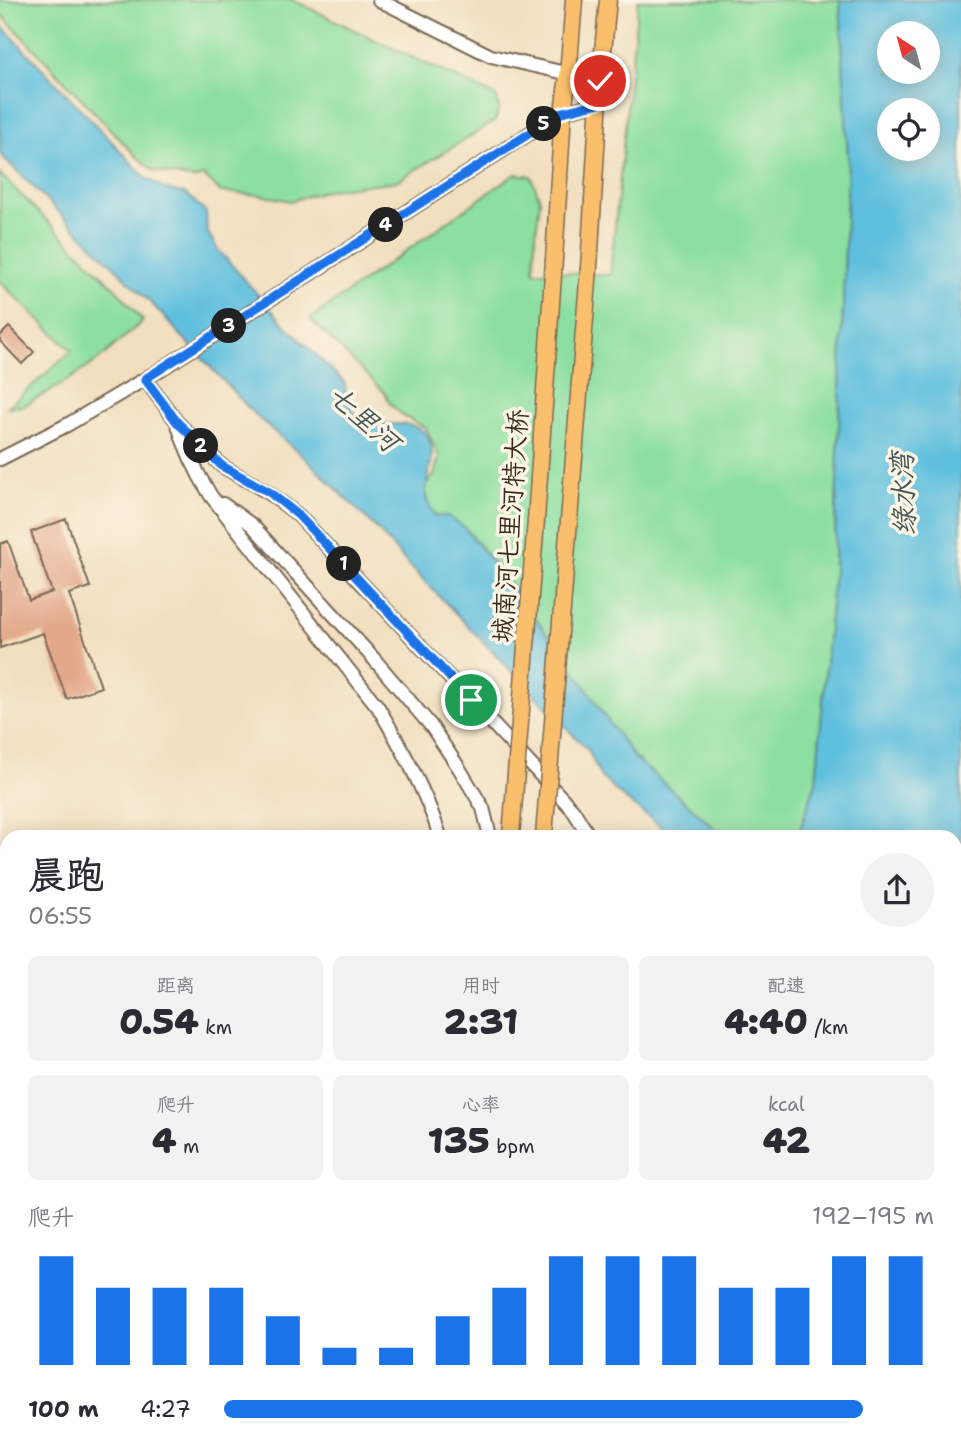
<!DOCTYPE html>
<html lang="zh">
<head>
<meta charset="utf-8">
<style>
	:root { --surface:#fff; --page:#f2f2f3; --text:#2b2b33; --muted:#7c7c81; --accent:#1a73e8 }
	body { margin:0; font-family:"Shantell Sans","LXGW WenKai TC",sans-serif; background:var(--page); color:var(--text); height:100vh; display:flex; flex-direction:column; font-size:26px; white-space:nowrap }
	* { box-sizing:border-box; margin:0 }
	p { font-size:23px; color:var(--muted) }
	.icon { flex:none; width:38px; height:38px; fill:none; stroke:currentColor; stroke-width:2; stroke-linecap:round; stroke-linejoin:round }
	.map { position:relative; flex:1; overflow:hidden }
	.sheet { position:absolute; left:0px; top:830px; width:962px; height:621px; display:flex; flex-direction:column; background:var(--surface); border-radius:21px 21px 0 0; box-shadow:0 4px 18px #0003 }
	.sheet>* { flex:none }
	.needle { width:46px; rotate:324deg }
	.controls { position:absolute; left:877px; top:21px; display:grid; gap:14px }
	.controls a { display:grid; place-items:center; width:63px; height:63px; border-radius:50%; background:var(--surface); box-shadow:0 4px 18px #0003; font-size:35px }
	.pin { position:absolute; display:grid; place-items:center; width:60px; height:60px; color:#fff; margin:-30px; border:4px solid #fff; border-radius:50%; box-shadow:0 2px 7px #0007 }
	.km { position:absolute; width:35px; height:35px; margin:-18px; border-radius:50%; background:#222; color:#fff; font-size:19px; line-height:35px; text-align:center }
	.round { display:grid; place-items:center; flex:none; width:74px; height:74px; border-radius:37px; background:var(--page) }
	.head { display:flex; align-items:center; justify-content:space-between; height:119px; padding:0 28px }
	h1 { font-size:38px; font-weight:800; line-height:52px }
	.stats { display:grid; grid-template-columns:repeat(3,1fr); gap:10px; height:119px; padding:7px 28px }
	.stats div { display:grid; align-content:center; border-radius:10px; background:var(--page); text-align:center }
	.stats b { font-size:35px; font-weight:800 }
	.stats small { font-size:19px; font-weight:400 }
	.stats p { font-size:19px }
	.chart { height:196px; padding:14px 28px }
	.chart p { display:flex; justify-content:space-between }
	.chart svg { width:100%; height:126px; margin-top:7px; stroke:var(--accent); stroke-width:6 }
	ul { padding:0 28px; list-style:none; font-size:23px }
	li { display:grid; grid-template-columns:112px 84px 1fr; align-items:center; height:52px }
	li i { height:18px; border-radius:9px; background:var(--accent) }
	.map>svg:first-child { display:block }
</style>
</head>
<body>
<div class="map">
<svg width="961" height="1450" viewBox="0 0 961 1450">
	<rect width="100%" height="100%" fill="#fcf5e5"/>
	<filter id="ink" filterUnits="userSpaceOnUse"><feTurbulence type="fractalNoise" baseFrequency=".0143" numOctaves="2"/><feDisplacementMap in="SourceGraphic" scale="14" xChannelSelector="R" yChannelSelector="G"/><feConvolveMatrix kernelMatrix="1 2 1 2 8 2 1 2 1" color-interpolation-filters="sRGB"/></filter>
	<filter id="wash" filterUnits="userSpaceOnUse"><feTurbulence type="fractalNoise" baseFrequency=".00686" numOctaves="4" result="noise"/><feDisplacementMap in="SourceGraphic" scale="28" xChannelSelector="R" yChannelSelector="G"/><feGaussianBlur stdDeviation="1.57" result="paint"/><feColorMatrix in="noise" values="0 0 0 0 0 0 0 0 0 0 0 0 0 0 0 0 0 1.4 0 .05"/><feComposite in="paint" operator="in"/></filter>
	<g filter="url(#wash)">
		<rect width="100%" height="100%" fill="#f1dfbf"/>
		<path fill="#8cdfa0" stroke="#64845f" stroke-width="2" d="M0,0H293L375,40L496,96L499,109L495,121L397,181L327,190L291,201L260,195L221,192L204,176L194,179L154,171L135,155L0,13Z
			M638,0H840L848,160L834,570L816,782L798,836H723L711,825L634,757L603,714L582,681L505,577L464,527L436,516L426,501V485L434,476L439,456L426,428L405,417L391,405L385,393L310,319L515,174L531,176L540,200L535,242L534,271L610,275Z
			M0,174L116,289L143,321L98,360L61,385L23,406L8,407L72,351L0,282Z
			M961,1160V1373L956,1361V1167Z
			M961,1385V1450H948V1444H956V1401L960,1392Z
			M771,1444H914L912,1450H768Z"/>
		<path fill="#5fbfde" stroke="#4d747e" stroke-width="2" fill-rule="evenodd" d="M840,0H961V1160L956,1167V836H798L816,782L834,570L848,160ZM928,33V72H889V33ZM928,110V149H889V110Z
			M0,24L145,177L164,189L186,194L206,212L207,231L218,250L285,325L345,383C345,393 346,399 351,408C369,439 404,412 425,433C441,450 424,477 426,497C427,504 432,510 436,516H447L464,527L513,588L582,681L603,714L634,757L711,825L723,836H673L625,799L601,777L588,750L408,564L376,528L305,458L255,415L154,306L0,154Z
			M672,1444H771L768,1450H668Z"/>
		<g id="blocks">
			<path fill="#e3a88b" d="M9,327L34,352L22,364L0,341V336Z
				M66,519L90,587L69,594L101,687L67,699L43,633L0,648V544L8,541L29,600L52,592L31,532Z"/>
		</g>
	</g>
	<g filter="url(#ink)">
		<use href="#blocks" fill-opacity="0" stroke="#7b6956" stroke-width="2"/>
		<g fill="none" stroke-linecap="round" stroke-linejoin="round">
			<path stroke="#cdbb9f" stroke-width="18" stroke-dasharray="18 9" stroke-linecap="butt" d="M956,1139H961
				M956,1175H961
				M0,1188H7
				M0,1212H7"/>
			<defs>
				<path id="minor" d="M379,0L491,56L600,81
					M145,379L177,422L222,466L269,493L298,515L573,810L589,836
					M177,422C185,450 196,472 211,496L378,707C402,748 425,790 440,836
					M0,459L67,425L155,373L563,112L599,103
					M223,504L252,525L374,659L431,726L459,768L483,808L490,836
					M0,1127H7
					M0,1311H7
					M433,1450L435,1444
					M471,1450L475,1444"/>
				<path id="major" d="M554,260L563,112L568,75L574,0
					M589,268L600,81L608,0
					M463,1450L464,1444
					M497,1450V1444"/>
			</defs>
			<use href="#minor" stroke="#7b6956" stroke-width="16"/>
			<use href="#major" stroke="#7b6956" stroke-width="19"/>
			<use href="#minor" stroke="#fff" stroke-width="12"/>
			<use href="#major" stroke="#f9bf6c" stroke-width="16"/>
			<defs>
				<path id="major-bridge" d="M511,836L536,520L554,260
					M544,836L589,268"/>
			</defs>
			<use href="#major-bridge" stroke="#7b6956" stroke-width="19" stroke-linecap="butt"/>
			<use href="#major-bridge" stroke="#f9bf6c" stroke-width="16"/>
		</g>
	</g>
	<g fill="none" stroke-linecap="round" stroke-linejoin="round" filter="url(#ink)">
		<defs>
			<path id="route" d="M471,700L298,515L269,492L222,466L177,422L145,379L563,112L599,103L600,81"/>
		</defs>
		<use href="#route" stroke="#fff" stroke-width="14"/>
		<use href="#route" stroke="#1a73e8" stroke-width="9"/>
	</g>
	<g text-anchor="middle" stroke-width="7" stroke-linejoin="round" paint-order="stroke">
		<g font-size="26" fill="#3b2a1e" stroke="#fcf5e5">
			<text transform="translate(510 526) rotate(-86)" y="9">城南河七里河特大桥</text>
		</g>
		<g font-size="28" font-style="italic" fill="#465758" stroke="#fcf5e5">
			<text transform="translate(364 418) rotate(42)" y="10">七里河</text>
			<text transform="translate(903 494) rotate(-92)" y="10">绿水湾</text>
		</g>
	</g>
</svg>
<div class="controls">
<a><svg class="needle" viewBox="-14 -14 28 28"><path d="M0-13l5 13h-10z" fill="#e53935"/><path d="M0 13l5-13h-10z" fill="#7c7c81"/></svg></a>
<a><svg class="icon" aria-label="locate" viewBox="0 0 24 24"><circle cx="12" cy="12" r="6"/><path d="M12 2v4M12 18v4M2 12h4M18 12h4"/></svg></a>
</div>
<div class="pin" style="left:471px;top:700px;background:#1e9e55"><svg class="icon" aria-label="arrive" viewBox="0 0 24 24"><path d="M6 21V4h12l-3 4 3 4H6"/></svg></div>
<div class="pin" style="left:600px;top:81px;background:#d93025"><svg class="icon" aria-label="check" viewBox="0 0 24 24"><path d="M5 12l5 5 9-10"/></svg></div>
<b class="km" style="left:344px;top:564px">1</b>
<b class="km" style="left:201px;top:446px">2</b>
<b class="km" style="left:229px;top:326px">3</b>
<b class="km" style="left:386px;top:225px">4</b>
<b class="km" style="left:544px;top:124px">5</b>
<section class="sheet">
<div class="head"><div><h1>晨跑</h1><p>06:55</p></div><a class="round"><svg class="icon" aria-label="share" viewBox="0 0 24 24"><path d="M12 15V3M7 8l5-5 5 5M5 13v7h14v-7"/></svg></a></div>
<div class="stats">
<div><p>距离</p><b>0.54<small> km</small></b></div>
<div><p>用时</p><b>2:31</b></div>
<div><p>配速</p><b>4:40<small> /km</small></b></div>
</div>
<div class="stats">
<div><p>爬升</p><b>4<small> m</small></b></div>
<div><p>心率</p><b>135<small> bpm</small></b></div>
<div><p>kcal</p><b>42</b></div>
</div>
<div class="chart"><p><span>爬升</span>192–195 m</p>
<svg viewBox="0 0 160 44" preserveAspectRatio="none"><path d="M5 44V6M15 44V17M25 44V17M35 44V17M45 44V27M55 44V38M65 44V38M75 44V27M85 44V17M95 44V6M105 44V6M115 44V6M125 44V17M135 44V17M145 44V6M155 44V6"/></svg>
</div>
<ul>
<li><b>100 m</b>4:27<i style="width:90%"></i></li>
</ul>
</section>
</div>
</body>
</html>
